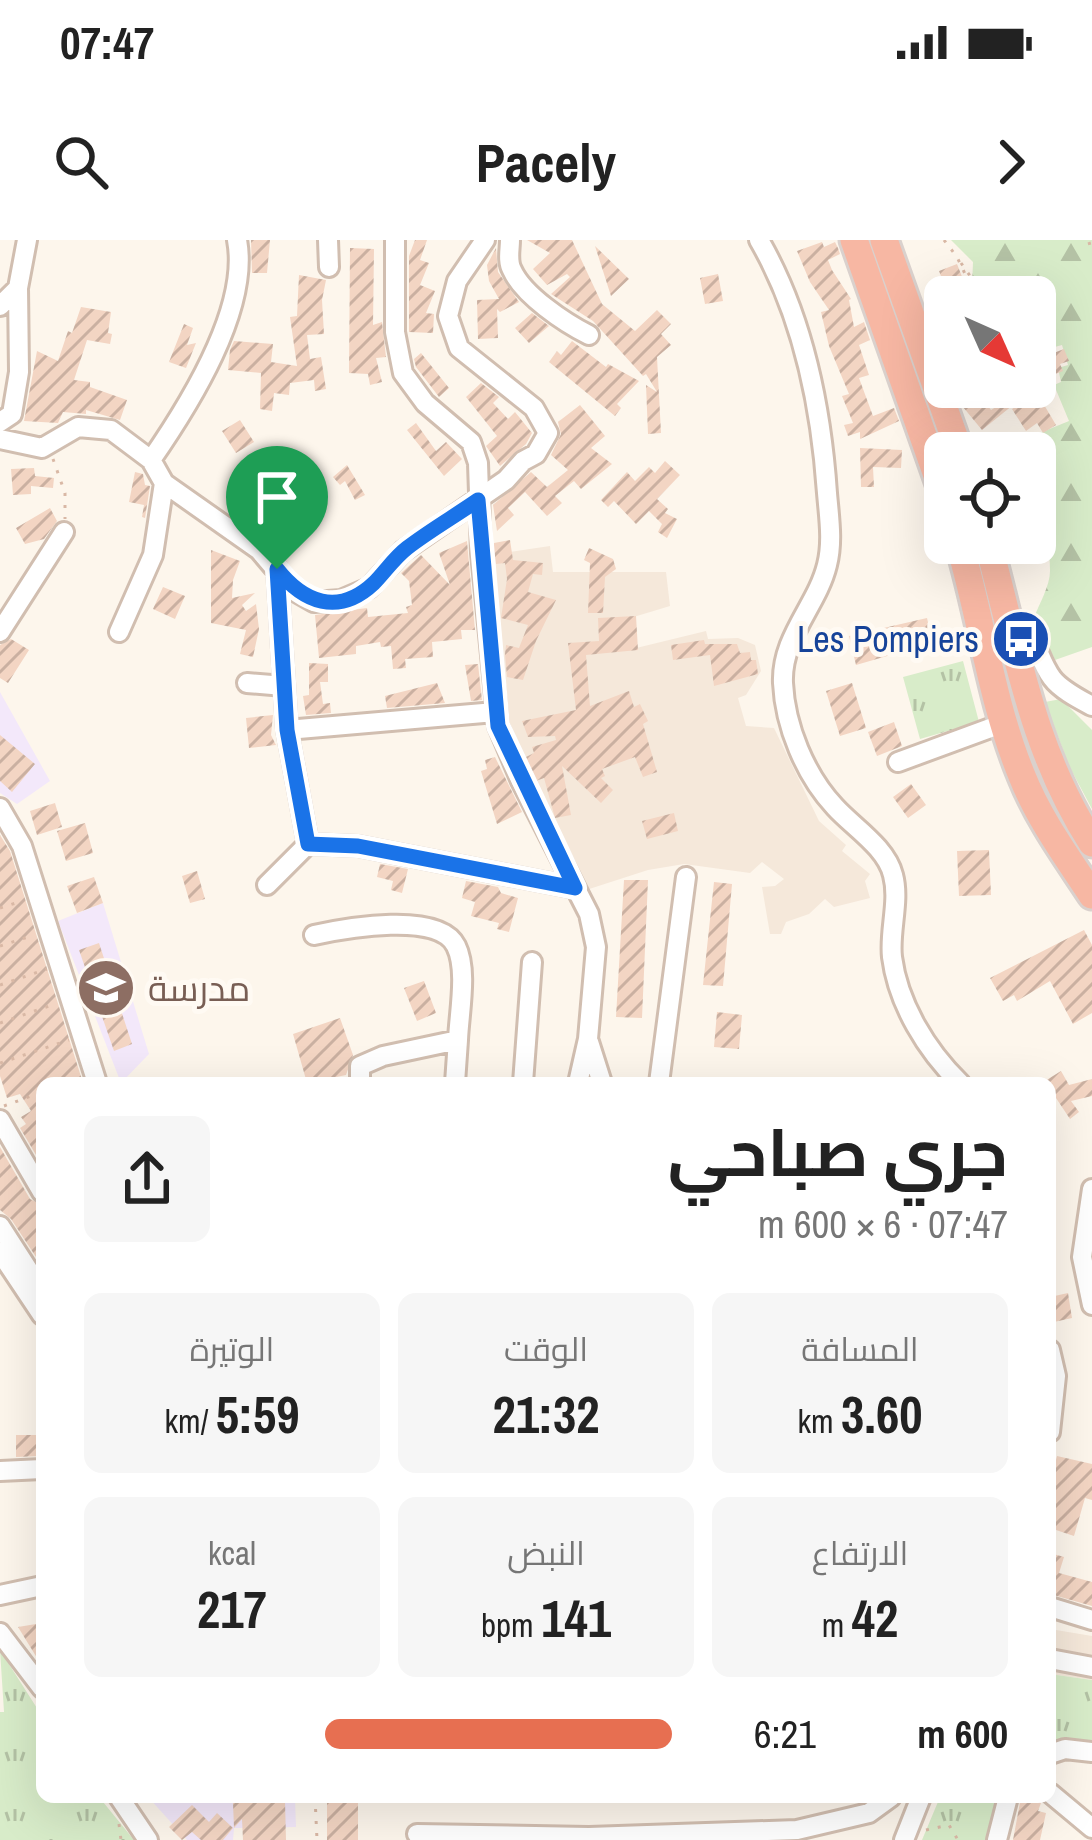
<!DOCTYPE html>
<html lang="ar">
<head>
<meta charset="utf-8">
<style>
	:root { --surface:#fff; --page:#f6f6f6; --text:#222; --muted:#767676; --accent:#e76f51 }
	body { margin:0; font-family:"Archivo Narrow",Cairo,sans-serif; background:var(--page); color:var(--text); direction:rtl; height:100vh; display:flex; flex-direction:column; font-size:45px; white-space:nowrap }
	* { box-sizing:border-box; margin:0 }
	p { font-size:39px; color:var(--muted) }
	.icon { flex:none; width:66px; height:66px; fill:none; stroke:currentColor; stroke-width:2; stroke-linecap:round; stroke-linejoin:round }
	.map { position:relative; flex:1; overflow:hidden; direction:ltr }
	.side { position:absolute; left:36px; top:837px; width:1020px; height:726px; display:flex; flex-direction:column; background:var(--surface); border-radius:18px; box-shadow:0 12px 48px #0002; direction:rtl }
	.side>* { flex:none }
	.needle { width:78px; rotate:135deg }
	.tools { position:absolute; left:924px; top:36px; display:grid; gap:24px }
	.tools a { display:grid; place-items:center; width:132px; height:132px; border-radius:18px; background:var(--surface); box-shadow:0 12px 48px #0002; font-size:60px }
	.pin { position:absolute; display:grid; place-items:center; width:102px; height:102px; color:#fff; margin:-123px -51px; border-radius:50% 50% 50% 0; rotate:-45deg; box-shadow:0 0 12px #0007 }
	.pin .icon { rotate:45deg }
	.round { display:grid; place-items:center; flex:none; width:126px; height:126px; border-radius:18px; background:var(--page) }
	.overview { display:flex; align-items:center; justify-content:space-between; height:204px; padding:0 48px }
	h1 { font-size:66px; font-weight:700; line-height:90px }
	.metrics { display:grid; grid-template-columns:repeat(3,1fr); gap:18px; height:204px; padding:12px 48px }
	.metrics div { display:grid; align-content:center; border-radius:18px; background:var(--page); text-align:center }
	.metrics b { font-size:51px; font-weight:700 }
	.metrics small { font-size:33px; font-weight:400 }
	.metrics p { font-size:33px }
	ul { padding:0 48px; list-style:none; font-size:39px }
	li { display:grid; grid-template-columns:192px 144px 1fr; align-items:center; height:90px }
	li i { height:30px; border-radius:15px; background:var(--accent) }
	.status { display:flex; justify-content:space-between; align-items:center; height:84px; padding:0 60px; background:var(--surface); direction:ltr }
	.status svg { height:33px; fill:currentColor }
	header { display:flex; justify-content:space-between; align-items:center; height:156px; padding:0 48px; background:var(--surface); font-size:54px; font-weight:700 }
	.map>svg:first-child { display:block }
</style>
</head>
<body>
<div class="status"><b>07:47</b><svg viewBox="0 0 49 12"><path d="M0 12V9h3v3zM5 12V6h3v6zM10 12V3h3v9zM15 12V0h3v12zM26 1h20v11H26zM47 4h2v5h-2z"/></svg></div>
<header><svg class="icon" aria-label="forward" viewBox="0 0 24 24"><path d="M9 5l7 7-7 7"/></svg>Pacely<svg class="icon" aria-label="search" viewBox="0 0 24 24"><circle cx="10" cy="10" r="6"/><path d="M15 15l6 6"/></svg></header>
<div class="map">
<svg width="1092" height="1600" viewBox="0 0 1092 1600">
	<defs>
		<pattern id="grass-tufts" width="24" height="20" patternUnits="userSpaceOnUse" patternTransform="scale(3)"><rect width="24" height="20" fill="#d8ecc9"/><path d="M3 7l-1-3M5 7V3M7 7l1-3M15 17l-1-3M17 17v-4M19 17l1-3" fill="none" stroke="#b4c2a5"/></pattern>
		<pattern id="forest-firs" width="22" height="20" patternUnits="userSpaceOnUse" patternTransform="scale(3)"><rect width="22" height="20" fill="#d8ecc9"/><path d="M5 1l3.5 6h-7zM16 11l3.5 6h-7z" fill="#b4c2a5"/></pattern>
		<pattern id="building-hatch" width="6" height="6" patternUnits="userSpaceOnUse" patternTransform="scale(3)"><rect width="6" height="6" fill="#f3d5c3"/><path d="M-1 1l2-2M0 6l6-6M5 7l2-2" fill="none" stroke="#cab0a1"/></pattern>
	</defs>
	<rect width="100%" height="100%" fill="#fdf6ec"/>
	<path fill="#f5e8da" d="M550,306L553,332H666L670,366L627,379L628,410L706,391L708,399L738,398L755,405L761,431L746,455L738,458L746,486L774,488L819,581L846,605L842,611L870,634L865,641L870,658L834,667L825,659L809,674L786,682L781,694H770L762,647L775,646L784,639L762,622L750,633L684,624L648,630L583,651L504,493L482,316Z
		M1050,1389L1092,1396V1440L1050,1434Z"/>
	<path fill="#f3e8fa" d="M0,452L50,541L17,564L0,553Z
		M103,663L149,814L121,843L58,681Z
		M148,1557H295L296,1587L234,1588L233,1600H187Z"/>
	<path fill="url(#grass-tufts)" d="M963,421L979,482L920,499L903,437Z
		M0,1410L42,1476V1557H99L134,1600H0V1472H4Z
		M1050,1434L1092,1440V1507L1050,1506Z
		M940,1557H998L987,1600H922Z"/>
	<path fill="url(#forest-firs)" d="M951,0H1092V407L1055,420L1034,378C1039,364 1050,346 1050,331C1050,291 1035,253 1035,213H1018L1013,204L1069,181L1054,145L1061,142L1058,128L1068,125L1062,105L1040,111L1035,95V57H977L972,46L973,22Z"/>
	<path fill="#d8ecc9" d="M1061,459L1092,490V569L1069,526L1045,462Z"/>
	<path fill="url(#building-hatch)" d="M251,0H270L267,33H252Z
		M415,0H427L420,20L429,23L420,45L435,51L426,73L434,74L433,93L409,92V16Z
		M527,0H572L602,64L635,91L657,70L671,84L661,94L671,105L657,117L661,193L648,194L646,145L657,152L646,134L643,136L593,81L551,54L570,37L567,34L547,45L533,29L550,13Z
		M822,2L824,7L835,2L838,8L840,14L828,20L832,30L851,59L849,60L854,87L864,82L870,100L859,105L869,135L859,138L873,176L894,168L899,181L860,199V192L848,196L844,185L853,183L842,156L849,154L829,106L821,72L829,70L810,42L797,11Z
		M595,6L629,39L611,56Z
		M350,8L374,9L373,85L382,82L386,117L376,118L382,142L370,145L368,134L349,133Z
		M496,8L498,32L519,62L500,72L497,69L498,98L478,99L477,60L499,59L489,41L487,25Z
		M957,24L970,57H949L939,31Z
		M718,34L723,61L705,64L700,38Z
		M299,35L326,40L322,60L324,94L307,95L310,119L321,117L326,149L315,151L314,140L290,143L289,155L274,153L272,171L260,169L261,133L228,130L230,110L234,101L273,104L271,122L297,126L290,77L297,76Z
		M81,67L111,72L108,93L112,94L110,104L87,100L74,140L90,142V147L127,160L120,180L86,170V174L63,172L58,183L24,181L37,111L58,121L68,91L72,93Z
		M532,73L549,86L529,103L515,88Z
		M184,84L193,88L187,105L196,103L186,128L169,122Z
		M1046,100L1051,114L1064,109L1069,121L1060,124L1063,131L1035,142V104Z
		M572,101L606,127L608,124L639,141L617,164L621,168L615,176L549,122L557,111L561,115Z
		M421,113L449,148L439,157L416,127L414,119Z
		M481,143L499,157L493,163L508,179L515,172L532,193L526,204L500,226L486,206L497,196L466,157Z
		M1037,153L1056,185L1043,193L1037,183L1026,191L1012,169Z
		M979,154L991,170L1014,156L1018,161L982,190L963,167Z
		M580,165L605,196L591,208L612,224L581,249L574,241L555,256L562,263L547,276L525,252L508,268L514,275L497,291L493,265L531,232L547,247L568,230L551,215L561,194L558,182Z
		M240,180L254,202L236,213L222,191Z
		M416,183L436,211L446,202L462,219L444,236L407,190Z
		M860,208L902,210L901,228L873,227L874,247H861Z
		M665,221L680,235L657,259L668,269L665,273L677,279L667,298L658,292L662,284L649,271L636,284L614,261L608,267L601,260L627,232L635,241L649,227L655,233Z
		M347,225L365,255L355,260L345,241L340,245L333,237Z
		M34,228L35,236L54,238L53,248L31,246V254L13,255L11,229Z
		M135,232L143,234L145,245L150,246L145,278L142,277L144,265L129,262Z
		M258,232L261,258L242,261L239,234Z
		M50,268L57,281L44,299L25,304L16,288Z
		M510,300L513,320L543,323L542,335L533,334L528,352L556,360L536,401L523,440L507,437L505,414L506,405L519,408L528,385L501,378L507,339L505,323L496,324L494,312V303Z
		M467,301L475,390H461L462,399L432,402L433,417L405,419L406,428L393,429L391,406L381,407L380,402L356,406V414L319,418L315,375L367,368L368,377L408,373L406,367L412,365L409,341L401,333L421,315L450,345L439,313Z
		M589,308L613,319L616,329L605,337L603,373H588L590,323L584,320Z
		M211,310L240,321L233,340L232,358L255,353L242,365L246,371L256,364L259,389L253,417L240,414L246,390L211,383Z
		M163,347L185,356L175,379L153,369Z
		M636,376L638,410L586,415L590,466L629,451L634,467L640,464L648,481L643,484L657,532L643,537L635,517L602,529L605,536L601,538L613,550L601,563L562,526L571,575L555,578L544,538L536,541L526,517L534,513L532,507L556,500L555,496L528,497L522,481L576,470L568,403L599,401L598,378Z
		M927,378L932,400L926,402L928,410L916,413L915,408L856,425L849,396Z
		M11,399L29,410L8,443L0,438V405Z
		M704,400L705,404H737L740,413L750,412L751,420H756L758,434L714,446L710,415L673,420L671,405Z
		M309,423L328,424V442H320L323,464L330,463L331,473L306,475L303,456L309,455Z
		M478,424L482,460L471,461L465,425Z
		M437,443L445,463L387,468L385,456Z
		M852,443L866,488L840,496L826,451Z
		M273,475L271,495L276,505L249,508L246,478Z
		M894,482L902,506L877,516L868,492Z
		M0,495L35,524L12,552L0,541Z
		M495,517L522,572L497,584L481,531L487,529L485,520Z
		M911,544L926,565L908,578L893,557Z
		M55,563L62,587L37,595L30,571Z
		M674,573L678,591L647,599L642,581Z
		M85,583L93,613L66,621L57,591Z
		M0,595L10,611L83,843H67L66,839L42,843V925L20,888L26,884L21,877L31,871L20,854L7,858L0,836Z
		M989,610L991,655L959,656L957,611Z
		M380,624L408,629L402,653L391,650L393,641L377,637Z
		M197,631L205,659L190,663L182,636Z
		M94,637L103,663L77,673L67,646Z
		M624,640H648L642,778L616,777Z
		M466,641L498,647L501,653L518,658L509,692L497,689L499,683L471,676L475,662L462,658Z
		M714,642L732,644L723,746L703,745Z
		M1084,690L1092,705V773L1073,784L1050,741L1017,761L1014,755L1003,761L990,738Z
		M99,703L132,804L114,811L79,710Z
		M424,741L436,773L417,781L404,748Z
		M717,772L742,775L739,809L714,807Z
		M340,778L353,815L346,835L307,843L293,794Z
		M1061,831L1069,845L1092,839V856L1071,861L1079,872L1070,879L1050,849V843L1045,841Z
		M0,907L30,959L42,965V1026L11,979L0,970Z
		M1068,1053L1072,1078L1054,1082L1050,1057Z
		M16,1195H42V1216L16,1217Z
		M1057,1216L1092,1224V1260L1085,1258L1074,1296L1050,1288V1243Z
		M1050,1313L1064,1317L1059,1333L1092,1342V1366L1050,1354Z
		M42,1383V1426L18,1387Z
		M327,1557H358V1600H327Z
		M1021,1557H1037L1041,1563L1038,1571L1046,1573L1040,1600H1013Z
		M285,1561L286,1600H243L242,1579L234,1588L233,1563Z
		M192,1565L209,1582L217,1573L233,1588L223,1600H201L192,1592L182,1600L169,1587Z"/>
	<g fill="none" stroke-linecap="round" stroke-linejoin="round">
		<defs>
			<path id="minor" d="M328,0L329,27
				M395,0V92L403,133L425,163L471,202L478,223L481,313L498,486L521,541L589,674L596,707L588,799L578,843
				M510,0C510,10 507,21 512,30C523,55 565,83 589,95
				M759,0C803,76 821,166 827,253C829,277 833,302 827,325C817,366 781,397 783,443C785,486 805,535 835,567C853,587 886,607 893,635C900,661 889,691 892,717C898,764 927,811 960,843
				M0,66L18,48
				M0,182L12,174L19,132L18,48L27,0
				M0,199L42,208L78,187L111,190L151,220L164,243L259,310L293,350L314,362L341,360L369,348L403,311L506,240L523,221L536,214L548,193L534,168L459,108L448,76L457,41L485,0
				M151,220C189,165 250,69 237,0
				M277,329L287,490L308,604
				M1008,379C1037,387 1035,415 1052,438C1061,450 1079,459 1092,466
				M0,392L64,292
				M119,392L153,315L164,243
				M247,443L284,446
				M287,490L495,472
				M898,522L1004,483
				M0,568L22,606L97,843
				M267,645L308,604L358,606L575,648
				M314,695C346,688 439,671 456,706C468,730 459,773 458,800
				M589,802L602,843
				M360,843V826L383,816L458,800L455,843
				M523,843L532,722
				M659,843L686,637
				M0,880L42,952
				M1092,949L1082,1017L1092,1065
				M0,986L42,1051
				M0,1012L42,1075
				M1050,1110L1056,1136L1050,1192
				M0,1231L42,1229
				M0,1355L42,1346
				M1050,1367L1092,1380
				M0,1393L42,1448
				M1050,1419L1092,1427
				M1050,1514L1065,1509L1092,1512
				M1050,1553L1092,1588
				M119,1557L148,1600
				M417,1594L589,1597L797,1590L869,1573L891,1557
				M904,1600L921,1557
				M997,1600L1008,1557"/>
			<path id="highway" d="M854,0L945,258
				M884,0L960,213
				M959,303C982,380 991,461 1022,536C1039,579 1067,617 1092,655
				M988,303C1017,409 1031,508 1092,603"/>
		</defs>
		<use href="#minor" stroke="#d1beb0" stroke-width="24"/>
		<use href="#highway" stroke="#dad1cd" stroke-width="33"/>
		<path stroke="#d9b8a5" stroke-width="3" stroke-dasharray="3 9" stroke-linecap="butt" d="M944,0L957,17L976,57
			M1089,2L1092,13
			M961,23L985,57
			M53,219L65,253V279
			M0,668L22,661
			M0,706L31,696
			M0,745L47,729
			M0,783L55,764
			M0,823L69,800
			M65,843L76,839
			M4,866L42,852
			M315,1557L317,1600
			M119,1584L121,1600
			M926,1590L949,1585L958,1600"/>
		<use href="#minor" stroke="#fff" stroke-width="18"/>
		<use href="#highway" stroke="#f7b7a3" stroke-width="27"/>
	</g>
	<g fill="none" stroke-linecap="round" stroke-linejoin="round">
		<defs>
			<path id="route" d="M478,260L498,486L575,648L358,606L308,604L287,490L277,329C303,362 338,377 374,343C385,332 394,318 407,308C429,291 455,276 478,260Z"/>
		</defs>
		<use href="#route" stroke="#fff" stroke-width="24"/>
		<use href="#route" stroke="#1a73e8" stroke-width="15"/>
	</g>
	<defs>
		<symbol id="bus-disc" viewBox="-11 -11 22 22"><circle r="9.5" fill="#1a4fb4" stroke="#fffaf3"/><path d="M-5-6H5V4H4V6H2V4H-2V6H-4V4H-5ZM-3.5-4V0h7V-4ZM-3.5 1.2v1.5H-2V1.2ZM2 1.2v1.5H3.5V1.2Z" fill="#fff"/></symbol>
		<symbol id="school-disc" viewBox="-11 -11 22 22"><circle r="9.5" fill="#8d6e63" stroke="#fffaf3"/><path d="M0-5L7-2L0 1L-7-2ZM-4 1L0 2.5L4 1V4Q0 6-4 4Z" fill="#fff"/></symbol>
	</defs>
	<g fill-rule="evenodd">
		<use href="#bus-disc" x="988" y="366" width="66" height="66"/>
		<use href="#school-disc" x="73" y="715" width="66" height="66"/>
	</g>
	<g text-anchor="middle" stroke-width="10" stroke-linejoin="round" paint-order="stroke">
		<g font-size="36" fill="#164399" stroke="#fffaf3" text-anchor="end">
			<text x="979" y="412">Les Pompiers</text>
		</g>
		<g font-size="36" fill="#785e54" stroke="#fffaf3" text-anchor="start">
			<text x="148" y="761">مدرسة</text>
		</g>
	</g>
</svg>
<div class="tools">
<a><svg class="needle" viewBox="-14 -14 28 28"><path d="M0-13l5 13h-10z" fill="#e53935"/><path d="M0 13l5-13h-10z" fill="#767676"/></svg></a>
<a><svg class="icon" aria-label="locate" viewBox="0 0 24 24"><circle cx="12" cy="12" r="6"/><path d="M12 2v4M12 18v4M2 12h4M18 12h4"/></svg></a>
</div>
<div class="pin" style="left:277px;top:329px;background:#1e9e55"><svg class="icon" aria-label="arrive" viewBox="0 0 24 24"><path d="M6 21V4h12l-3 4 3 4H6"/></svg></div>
<section class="side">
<div class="overview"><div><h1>جري صباحي</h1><p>07:47 · 6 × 600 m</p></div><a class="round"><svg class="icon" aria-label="share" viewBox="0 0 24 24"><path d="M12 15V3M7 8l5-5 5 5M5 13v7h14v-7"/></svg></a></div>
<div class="metrics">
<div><p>المسافة</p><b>3.60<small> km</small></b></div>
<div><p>الوقت</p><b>21:32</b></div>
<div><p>الوتيرة</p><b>5:59<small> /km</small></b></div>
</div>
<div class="metrics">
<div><p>الارتفاع</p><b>42<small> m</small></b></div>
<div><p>النبض</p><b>141<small> bpm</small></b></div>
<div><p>kcal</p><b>217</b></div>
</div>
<ul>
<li><b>600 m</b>6:21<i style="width:59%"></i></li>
</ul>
</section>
</div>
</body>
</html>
